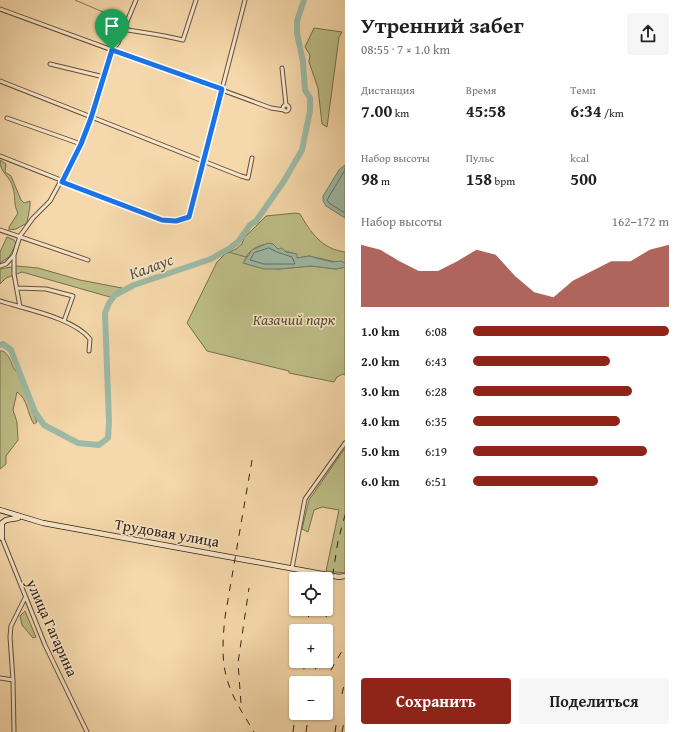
<!DOCTYPE html>
<html lang="ru">
<head>
<meta charset="utf-8">
<style>
	:root { --surface:#fff; --page:#f6f6f6; --text:#202124; --muted:#757577; --accent:#8f2418 }
	body { margin:0; font-family:"Gentium Book Plus",serif; background:var(--page); color:var(--text); height:100vh; display:flex; flex-direction:column; font-size:15px; white-space:nowrap }
	* { box-sizing:border-box; margin:0 }
	p { font-size:13px; color:var(--muted) }
	.icon { flex:none; width:22px; height:22px; fill:none; stroke:currentColor; stroke-width:2; stroke-linecap:round; stroke-linejoin:round }
	.map { position:relative; flex:1; overflow:hidden }
	.drawer { display:flex; flex-direction:column; background:var(--surface); width:340px }
	.drawer>* { flex:none }
	.tools { position:absolute; left:289px; top:572px; display:grid; gap:8px }
	.tools a { display:grid; place-items:center; width:44px; height:44px; border-radius:4px; background:var(--surface); box-shadow:0 1px 3px #0004; font-size:20px }
	.pin { position:absolute; display:grid; place-items:center; width:34px; height:34px; color:#fff; margin:-41px -17px; border-radius:50% 50% 50% 0; rotate:-45deg; box-shadow:0 0 4px #0007 }
	.pin .icon { rotate:45deg }
	.round { display:grid; place-items:center; flex:none; width:42px; height:42px; border-radius:4px; background:var(--page) }
	.headline { display:flex; align-items:center; justify-content:space-between; height:68px; padding:0 16px }
	h1 { font-size:22px; font-weight:600; line-height:30px }
	.figures { display:grid; grid-template-columns:repeat(3,1fr); gap:6px; height:68px; padding:4px 16px }
	.figures div { display:grid; align-content:center }
	.figures b { font-size:17px; font-weight:600 }
	.figures small { font-size:11px; font-weight:400 }
	.figures p { font-size:11px }
	.chart { height:112px; padding:8px 16px }
	.chart p { display:flex; justify-content:space-between }
	.chart svg { width:100%; height:72px; margin-top:4px; fill:var(--accent); opacity:.7 }
	.button { display:flex; gap:8px; margin-top:auto; padding:8px 16px }
	.button a { flex:1; height:46px; border-radius:4px; background:var(--accent); color:#fff; font-size:16px; font-weight:600; line-height:46px; text-align:center }
	.button a+a { background:var(--page); color:var(--text) }
	ul { padding:0 16px; list-style:none; font-size:13px }
	li { display:grid; grid-template-columns:64px 48px 1fr; align-items:center; height:30px }
	li i { height:10px; border-radius:5px; background:var(--accent) }
	main { display:flex; flex:1; min-height:0 }
	.map>svg:first-child { display:block }
</style>
</head>
<body>
<main>
<div class="map">
<svg width="345" height="732" viewBox="0 0 345 732">
	<rect width="100%" height="100%" fill="#f5d8ab"/>
	<filter id="stains"><feTurbulence type="fractalNoise" baseFrequency=".005" numOctaves="4"/><feColorMatrix values="0 0 0 0 .2 0 0 0 0 .09 0 0 0 0 .02 0 0 0 .5 -.17"/></filter>
	<radialGradient id="worn" r=".72"><stop offset=".6" stop-color="#630" stop-opacity="0"/><stop offset="1" stop-color="#630" stop-opacity=".3"/></radialGradient>
	<path fill="#bdbe88" stroke="#777050" d="M314,28L342,32L339,37L327,127L322,124L318,88L309,62L310,55L305,47Z
		M0,160L6,164L5,172L11,176L21,200L24,203L30,201V206L27,223L16,229L9,230V227L18,213C13,204 16,197 13,188C10,175 0,174 0,160Z
		M296,213L300,214C311,233 322,249 345,252V264L309,256L297,258L296,254L278,249L273,244C261,243 246,250 244,263L264,268L279,269L311,266L336,269L345,267V375L343,374L337,377L334,382L289,373V371L207,351L187,323L217,262L225,254L236,249L242,244L244,238L266,216Z
		M7,237L14,240L16,244L9,257L0,263V252Z
		M17,266L38,268L80,280L122,288L110,297L22,272L6,278L0,284V269Z
		M0,351H3C13,358 10,366 17,372L37,422L34,424C27,414 28,399 17,392L13,410L17,422L18,440L6,456V464L0,469Z
		M345,448V573L326,571L339,510L322,507L314,510L308,532L302,529L309,500Z
		M25,611L36,637L33,638L22,625L20,616Z"/>
	<path fill="#9dbaa6" stroke="#727d6d" d="M345,165V218L326,206L323,201V196L339,170Z
		M268,243L273,244L278,249L282,248L286,252L297,254V258L309,256L332,262L342,261L345,264V267L336,269L311,266L279,269H264L243,263L252,250Z"/>
	<g fill="none" stroke-linecap="round" stroke-linejoin="round">
		<path stroke="#676e5f" stroke-width="1" d="M345,170L327,200L329,203L345,213
			M269,248L277,252L292,257L295,264H264L250,260L254,253Z"/>
		<path stroke="#727d6d" stroke-width="1" d="M75,0L110,15
			M225,251L246,257"/>
		<path stroke="#9dbaa6" stroke-width="6" d="M0,345L3,344L11,350L35,412L44,425L78,443L99,445L108,438L109,422L105,313L109,303L115,295L134,285L211,259L230,248L238,242L250,225L256,221L284,181L302,150L310,111V98L305,90L303,62L297,33V21L304,0"/>
		<defs>
			<path id="street" d="M0,9L271,108L284,110
				M126,27L128,30C146,33 164,35 183,40L196,0
				M50,64L104,77
				M282,68L286,105
				M0,81L241,176L248,178L252,158
				M283 108a3 3 0 1 1 6 0a3 3 0 1 1-6 0Z
				M7,118L81,144
				M0,156L162,220L176,221L189,217L245,0
				M0,230L88,260
				M0,266L6,264L14,255
				M17,288L46,289L73,296L64,321
				M0,301C25,309 74,318 90,339L89,351
				M20,307L14,274V255L20,236L33,218L50,201L81,144L97,100L113,49L118,43L136,0
				M2,538L45,645L87,732
				M292,568L305,499L345,443
				M0,678L13,680
				M14,732L13,680L10,637L11,626L25,598"/>
			<path id="secondary" d="M0,510L43,523L339,577L345,576
				M2,538V523L6,520L18,518"/>
		</defs>
		<use href="#street" stroke="#624f3d" stroke-width="5"/>
		<use href="#secondary" stroke="#312118" stroke-width="6"/>
		<use href="#street" stroke="#f8e6c8" stroke-width="3"/>
		<use href="#secondary" stroke="#f8e6c8" stroke-width="4.5"/>
		<path stroke="#312118" stroke-width="1" stroke-dasharray="7 7" stroke-linecap="butt" d="M252,460L225,617C223,636 221,660 227,679C232,698 244,715 254,732
			M306,631L309,614
			M324,631L338,541L345,515
			M302,683L305,661
			M313,683L317,661
			M325,683L332,668L345,646
			M342,694L345,681
			M241,703L238,663L249,588
			M293,732L296,709
			M306,732L309,713
			M335,732L337,719
			M342,732L345,718"/>
	</g>
	<g fill="none" stroke-linecap="round" stroke-linejoin="round">
		<defs>
			<path id="route" d="M112,50L222,89L189,217L176,221L162,220L62,182L81,144L91,118Z"/>
		</defs>
		<use href="#route" stroke="#fff" stroke-width="8"/>
		<use href="#route" stroke="#1a73e8" stroke-width="5"/>
	</g>
	<g text-anchor="middle" stroke-width="3" stroke-linejoin="round" paint-order="stroke">
		<g font-size="15" font-style="italic" fill="#544834" stroke="#f8e6c8">
			<text x="294" y="325">Казачий парк</text>
		</g>
		<g font-size="15" fill="#312118" stroke="#f8e6c8">
			<text transform="translate(167 533) rotate(10)" y="5">Трудовая улица</text>
			<text transform="translate(52 628) rotate(66)" y="5">улица Гагарина</text>
		</g>
		<g font-size="16" font-style="italic" fill="#514f43" stroke="#f8e6c8">
			<text transform="translate(151 266) rotate(-20)" y="6">Калаус</text>
		</g>
	</g>
	<rect width="100%" height="100%" filter="url(#stains)"/>
	<rect width="100%" height="100%" fill="url(#worn)"/>
</svg>
<div class="tools">
<a><svg class="icon" aria-label="locate" viewBox="0 0 24 24"><circle cx="12" cy="12" r="6"/><path d="M12 2v4M12 18v4M2 12h4M18 12h4"/></svg></a>
<a>+</a>
<a>−</a>
</div>
<div class="pin" style="left:112px;top:50px;background:#1e9e55"><svg class="icon" aria-label="arrive" viewBox="0 0 24 24"><path d="M6 21V4h12l-3 4 3 4H6"/></svg></div>
</div>
<section class="drawer">
<div class="headline"><div><h1>Утренний забег</h1><p>08:55 · 7 × 1.0 km</p></div><a class="round"><svg class="icon" aria-label="share" viewBox="0 0 24 24"><path d="M12 15V3M7 8l5-5 5 5M5 13v7h14v-7"/></svg></a></div>
<div class="figures">
<div><p>Дистанция</p><b>7.00<small> km</small></b></div>
<div><p>Время</p><b>45:58</b></div>
<div><p>Темп</p><b>6:34<small> /km</small></b></div>
</div>
<div class="figures">
<div><p>Набор высоты</p><b>98<small> m</small></b></div>
<div><p>Пульс</p><b>158<small> bpm</small></b></div>
<div><p>kcal</p><b>500</b></div>
</div>
<div class="chart"><p><span>Набор высоты</span>162–172 m</p>
<svg viewBox="0 0 160 44" preserveAspectRatio="none"><path d="M0 44V6L10 9L20 16L30 22L40 22L50 16L60 9L70 12L80 25L90 35L100 38L110 28L120 22L130 16L140 16L150 9L160 6V44z"/></svg>
</div>
<ul>
<li><b>1.0 km</b>6:08<i style="width:100%"></i></li>
<li><b>2.0 km</b>6:43<i style="width:70%"></i></li>
<li><b>3.0 km</b>6:28<i style="width:81%"></i></li>
<li><b>4.0 km</b>6:35<i style="width:75%"></i></li>
<li><b>5.0 km</b>6:19<i style="width:89%"></i></li>
<li><b>6.0 km</b>6:51<i style="width:64%"></i></li>
</ul>
<div class="button"><a>Сохранить</a><a>Поделиться</a></div>
</section>
</main>
</body>
</html>
